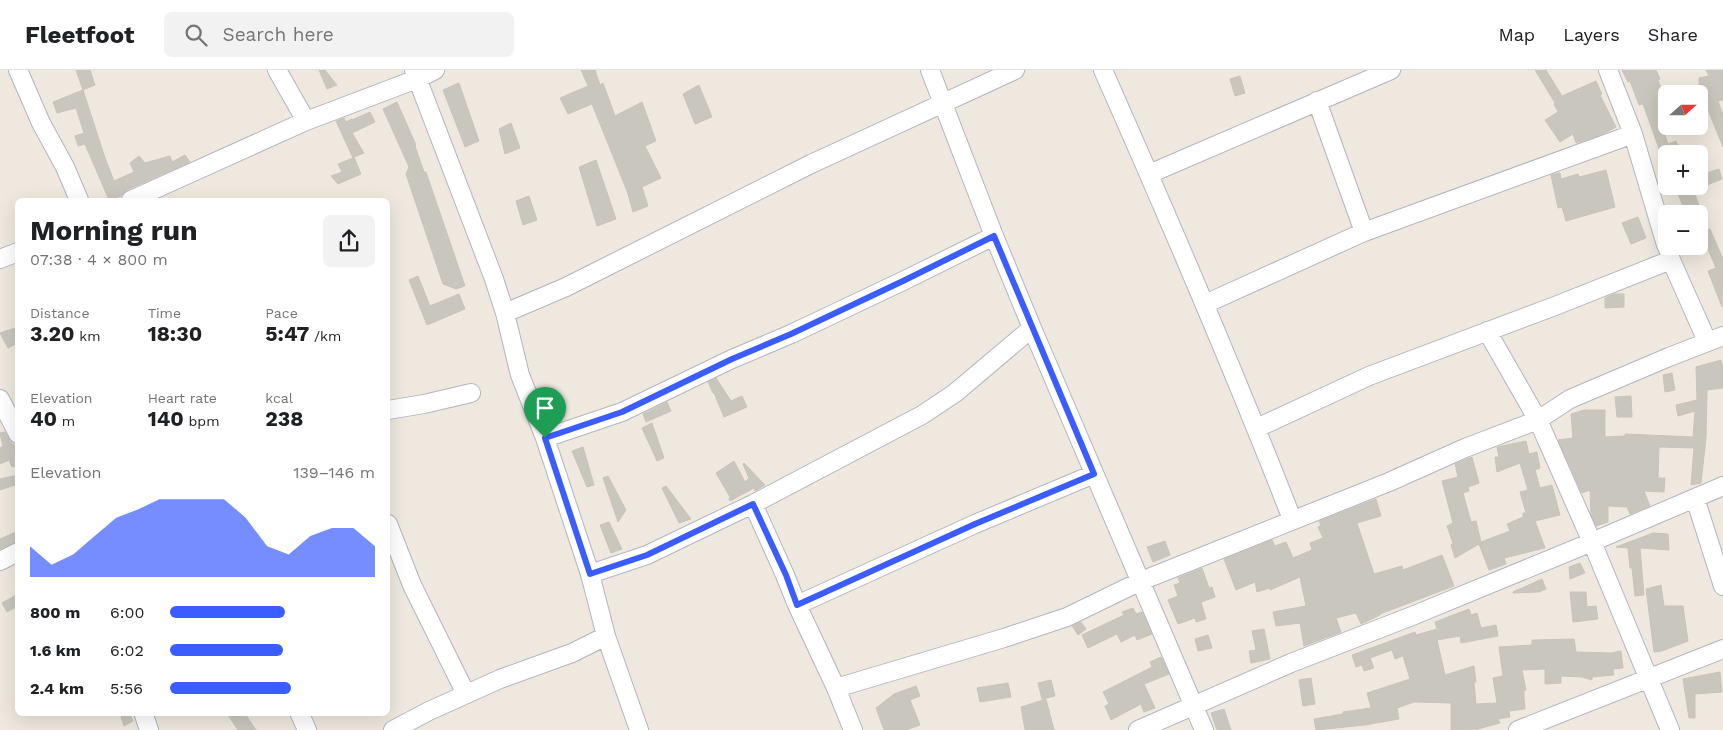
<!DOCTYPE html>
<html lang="en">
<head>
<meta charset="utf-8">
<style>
	:root { --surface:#fff; --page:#f2f2f2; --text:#202124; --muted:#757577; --line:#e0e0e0; --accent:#3b5dff }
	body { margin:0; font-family:"Work Sans",sans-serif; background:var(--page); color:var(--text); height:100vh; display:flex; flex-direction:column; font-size:19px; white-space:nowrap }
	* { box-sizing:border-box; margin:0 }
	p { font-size:16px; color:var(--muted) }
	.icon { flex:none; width:28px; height:28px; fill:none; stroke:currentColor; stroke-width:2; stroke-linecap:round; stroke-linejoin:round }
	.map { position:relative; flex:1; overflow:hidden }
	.sheet { position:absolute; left:15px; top:128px; width:375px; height:518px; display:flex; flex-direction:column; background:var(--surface); border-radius:8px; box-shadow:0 5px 20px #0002 }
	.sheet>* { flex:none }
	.needle { width:32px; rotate:69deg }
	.controls { position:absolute; left:1658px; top:15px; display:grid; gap:10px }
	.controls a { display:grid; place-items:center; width:50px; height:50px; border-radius:8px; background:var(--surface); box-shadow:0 5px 20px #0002; font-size:25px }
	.pin { position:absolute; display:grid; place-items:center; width:42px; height:42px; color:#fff; margin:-51px -21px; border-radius:50% 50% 50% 0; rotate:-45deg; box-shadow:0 0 5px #0007 }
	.pin .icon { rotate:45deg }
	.round { display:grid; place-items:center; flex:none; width:52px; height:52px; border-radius:8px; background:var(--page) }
	.headline { display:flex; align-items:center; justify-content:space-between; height:85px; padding:0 15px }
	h1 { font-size:28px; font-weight:700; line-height:38px }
	.metrics { display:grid; grid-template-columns:repeat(3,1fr); gap:8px; height:85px; padding:5px 15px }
	.metrics div { display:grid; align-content:center }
	.metrics b { font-size:21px; font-weight:700 }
	.metrics small { font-size:14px; font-weight:400 }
	.metrics p { font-size:14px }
	.chart { height:140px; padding:10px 15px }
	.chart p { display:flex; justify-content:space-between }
	.chart svg { width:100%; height:90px; margin-top:5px; fill:var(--accent); opacity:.7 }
	ul { padding:0 15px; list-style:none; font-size:16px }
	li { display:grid; grid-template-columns:80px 60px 1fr; align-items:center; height:38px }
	li i { height:12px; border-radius:6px; background:var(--accent) }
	header { display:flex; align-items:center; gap:30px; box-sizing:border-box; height:70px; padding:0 25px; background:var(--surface); border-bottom:1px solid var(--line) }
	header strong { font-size:24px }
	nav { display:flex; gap:28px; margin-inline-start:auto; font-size:18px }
	.search { width:350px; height:45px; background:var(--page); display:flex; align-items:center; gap:12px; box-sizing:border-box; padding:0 18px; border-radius:8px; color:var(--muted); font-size:19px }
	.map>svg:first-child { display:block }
</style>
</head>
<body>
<header>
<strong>Fleetfoot</strong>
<div class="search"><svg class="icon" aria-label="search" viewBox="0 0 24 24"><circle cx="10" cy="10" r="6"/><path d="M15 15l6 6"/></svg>Search here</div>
<nav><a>Map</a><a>Layers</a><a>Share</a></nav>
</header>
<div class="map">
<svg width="1723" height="660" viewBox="0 0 1723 660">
	<rect width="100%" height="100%" fill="#eee8de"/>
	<path fill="#c9c6bd" stroke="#cac4b8" d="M76,0H90L95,15L83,20Z
		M319,0H325L337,15L327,19Z
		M581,0H595L600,15L603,13L615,46L642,32L656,71L645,76L661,108L642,117L648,136L633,142L627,121L592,34L568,44L560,28L588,16Z
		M1535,0H1546L1562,26L1596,11L1602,24L1600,25L1616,57L1603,64L1576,73L1573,64L1560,72L1545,50L1558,42L1554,34L1555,33Z
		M1622,0H1656L1660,9L1658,10L1666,33V48L1660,50L1668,74L1676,71L1680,81L1666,84V85L1662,87L1643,34L1639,35L1630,11L1628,12Z
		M1706,0H1723V30L1718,31L1723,45V77L1706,35L1699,37V8L1709,6Z
		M1240,6L1245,23L1235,26L1230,9Z
		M459,13L479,71L465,77L443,20Z
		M699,15L712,47L695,54L683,24Z
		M83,20L105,88L114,111L134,102L130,93L139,86L145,93L170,86L172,92L185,85L190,92L127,120L121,126L109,130L85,74L78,76L75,66L84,63L76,38L57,43L53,32Z
		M397,32L416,75L415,76L424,102H426L465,216L456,219L443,214L406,104L409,97L383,39Z
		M370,42L375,52L352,63L364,83L354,87L361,104L338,114L331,106L342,102L338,94L353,88L336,51L344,48L346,52L352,49V50Z
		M511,53L520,78L505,84L499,59Z
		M596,90L616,149L597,156L579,97Z
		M1719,99L1722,109L1707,115L1703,104Z
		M1606,100L1615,137L1566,151L1562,137L1558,138L1551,105L1560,103L1561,109L1578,104L1579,107Z
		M1675,116H1692L1702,144H1686Z
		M529,126L537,150L523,155L516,131Z
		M1638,147L1646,168L1631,174L1622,153Z
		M1710,159L1723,189L1722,237L1708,201L1716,198L1707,177L1703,178L1699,166V163Z
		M418,206L430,236L459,224L465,239L427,255L409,210Z
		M1614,224H1624V237L1605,238V228Z
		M18,257V273L8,278L0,263Z
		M1721,290L1723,297V318L1707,320L1706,368L1701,413L1691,415L1694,378L1659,377L1658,408H1665L1664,422L1644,421L1650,436L1630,444L1627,437L1608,436V452L1596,456L1591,444L1590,420L1582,423L1558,370L1573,368L1571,344L1584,340H1605V367L1625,366V364L1693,367L1695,341L1678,346L1676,335L1697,330L1696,297Z
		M1672,303L1675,320L1665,322L1663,305Z
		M716,308L731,331L742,326L747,337L724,347L714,323H713L708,312Z
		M1631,326L1632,347H1617L1615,327Z
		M667,332L671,341L646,352L643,344Z
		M652,353L664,388L657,391L642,358Z
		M5,362L12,374L18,375V386H16L18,395L12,397L9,390L0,394V378L3,376L0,363Z
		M1526,371L1529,384L1537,382L1540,398L1535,400L1540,418L1552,415L1560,445L1535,451L1545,478L1504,488L1506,494L1489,500L1479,474L1455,488L1451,475L1453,473L1447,456L1453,453L1442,411L1458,407L1455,394L1472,387L1479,413L1468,417L1469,421L1463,423L1471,452L1476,451L1481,472L1510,461L1507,454L1523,447V443H1526L1520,422L1528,420L1520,393L1497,402L1495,387H1499L1497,377Z
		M583,377L594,415L587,417L572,381Z
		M734,391L745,412L749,408L743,394L744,393L765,415L755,421L754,418L730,431L729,429L730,427L716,403Z
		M18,405V414L0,420V409Z
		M608,406L626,440L618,452L603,408Z
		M666,416L691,449L679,453L662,418Z
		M1376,429L1381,446L1357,453L1374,504L1402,496L1403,500L1442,485L1454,516L1380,544V545L1361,554L1356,543L1336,548L1341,562L1304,576L1300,553L1276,556L1273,542L1306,536L1300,507L1270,520V518L1257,522L1255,512L1236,520L1224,489L1272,470L1275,476L1286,472L1293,488L1312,480L1310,473L1323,468L1318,457L1321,455L1319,451Z
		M609,452L622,479L611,483L600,455Z
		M18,461V472L0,479V469Z
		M1653,463L1668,464L1669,480L1640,478L1644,525L1635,526L1632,498H1630L1628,478L1616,477Z
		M1165,471L1170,485L1153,492L1147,477Z
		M1580,493L1585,503L1570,509L1569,497Z
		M1202,498L1209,518L1212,517L1215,527L1201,532L1206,549L1196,552L1195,548L1178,554L1168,530L1178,526L1174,515L1180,513L1178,508Z
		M1542,509L1546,519L1539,522L1513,523V522Z
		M1661,515L1664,536H1683L1688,571L1662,581L1654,582L1646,519Z
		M1570,522H1586L1587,537L1596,536L1598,549L1573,552Z
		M18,524V536L7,542L2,533Z
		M1133,538L1136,544L1142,542L1152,564L1137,570L1135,565L1121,572L1117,564L1088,578L1082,565L1124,545L1122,542Z
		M1469,539L1471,545L1477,543L1481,558L1496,555L1498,566L1461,573L1460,566L1437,570L1445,605L1474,596L1476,612H1474L1476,634L1497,633L1493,608L1503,606L1499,577L1532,575V570L1574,569L1576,582L1611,583L1621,581L1623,598L1613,599L1614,605L1592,607V610L1582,607L1561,606V613L1545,614V599L1522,600L1526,620H1524V627L1525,639L1509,641L1510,647L1498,649L1500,653L1478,659L1451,660V633L1414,632L1397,638L1399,649L1365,655L1316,660L1314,649L1343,644V642L1371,638L1367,623L1410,609L1403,586L1395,589L1392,580L1370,588L1374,598L1364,601L1362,595L1356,597L1352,585L1415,562L1416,565L1437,559L1435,552Z
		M1081,552L1086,559L1078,565L1072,556Z
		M1264,559L1270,589L1251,593L1249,581L1256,580L1252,561Z
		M1208,565L1212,578L1198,581L1195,569Z
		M1161,587L1169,604L1144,614L1155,638L1144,642L1141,634L1111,650L1105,636L1109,634L1103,622L1152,597L1150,592Z
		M1720,602L1722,622L1695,624V648H1689L1683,609Z
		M1311,608L1315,634L1303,636L1299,610Z
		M1051,610L1055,626L1042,629L1038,613Z
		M1008,613L1011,627L980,632L977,618Z
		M916,616L920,626L910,630L920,655L906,660H884L876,638L894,624Z
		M1046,629L1054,660H1025L1021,637Z
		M1224,639L1231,660H1217L1211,643Z
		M226,642H244L256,660H238Z
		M129,643L133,651L124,656L121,647Z"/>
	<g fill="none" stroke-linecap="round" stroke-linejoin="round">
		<defs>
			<path id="minor" d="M18,0L41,53L65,97L79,130
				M277,0L306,51
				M414,0L494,209L505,243L520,305L545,368L590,504L606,566L639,660
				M930,0L994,166L1032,258L1204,660
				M1103,0C1169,149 1233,298 1292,449
				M1608,0L1633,64L1666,175
				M1317,31L1364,162
				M1149,104L1391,0
				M131,130L306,51L417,9L435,0
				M1668,179L1671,190L1707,271
				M0,189L18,182
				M1205,234L1364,162L1633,64
				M505,243L566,217L811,94L1015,0
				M1487,261L1538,350L1592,472L1670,660
				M0,329L18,364
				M388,340L424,334L471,323
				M1257,358L1369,306L1555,236L1671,190
				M545,368L622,342L732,289L791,264L903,211L994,166
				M1695,428L1723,516
				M753,434L785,505L797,535L836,618L853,660
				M388,454L412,515L466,624
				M0,491L18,482
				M590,504L647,485L753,434L922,345L955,323L1032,258
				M797,535L975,454L1094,404
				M836,618L1004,568L1067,547L1141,511L1389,412L1465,378L1538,350L1570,329L1669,287L1723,266
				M143,642L149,660
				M299,642L307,660
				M393,660L429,641L500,609L572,583L606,566
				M1138,660L1291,593L1412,546L1592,472L1723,416
				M1518,660L1723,579"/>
		</defs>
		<use href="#minor" stroke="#b2b5c0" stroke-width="20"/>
		<use href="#minor" stroke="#fff" stroke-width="18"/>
	</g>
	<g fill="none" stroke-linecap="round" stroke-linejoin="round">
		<defs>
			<path id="route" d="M994,166L1094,404L975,454L797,535L786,505L753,434L647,485L590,504L545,368L622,342L732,289L791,264L903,211Z"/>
		</defs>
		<use href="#route" stroke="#fff" stroke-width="10"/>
		<use href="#route" stroke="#3b5dff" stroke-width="6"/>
	</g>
</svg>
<div class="controls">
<a><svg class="needle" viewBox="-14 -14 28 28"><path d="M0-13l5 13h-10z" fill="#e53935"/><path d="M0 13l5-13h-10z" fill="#757577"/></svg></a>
<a>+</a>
<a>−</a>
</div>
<div class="pin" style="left:545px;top:368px;background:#1e9e55"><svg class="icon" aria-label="arrive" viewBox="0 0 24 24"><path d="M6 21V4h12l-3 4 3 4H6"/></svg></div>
<section class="sheet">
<div class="headline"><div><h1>Morning run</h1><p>07:38 · 4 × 800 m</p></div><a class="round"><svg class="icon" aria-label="share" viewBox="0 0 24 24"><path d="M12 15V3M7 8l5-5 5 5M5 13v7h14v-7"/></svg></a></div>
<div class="metrics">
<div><p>Distance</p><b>3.20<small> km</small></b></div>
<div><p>Time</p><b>18:30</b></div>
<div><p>Pace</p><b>5:47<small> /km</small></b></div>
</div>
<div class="metrics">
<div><p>Elevation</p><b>40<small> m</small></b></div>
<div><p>Heart rate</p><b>140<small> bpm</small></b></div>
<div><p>kcal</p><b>238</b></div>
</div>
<div class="chart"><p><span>Elevation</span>139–146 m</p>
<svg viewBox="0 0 160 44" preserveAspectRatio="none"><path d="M0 44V29L10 38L20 33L30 24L40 15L50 11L60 6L70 6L80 6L90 6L100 15L110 29L120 33L130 24L140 20L150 20L160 29V44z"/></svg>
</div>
<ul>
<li><b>800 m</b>6:00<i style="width:56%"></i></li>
<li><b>1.6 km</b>6:02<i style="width:55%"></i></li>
<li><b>2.4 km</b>5:56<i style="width:59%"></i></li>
</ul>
</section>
</div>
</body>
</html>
